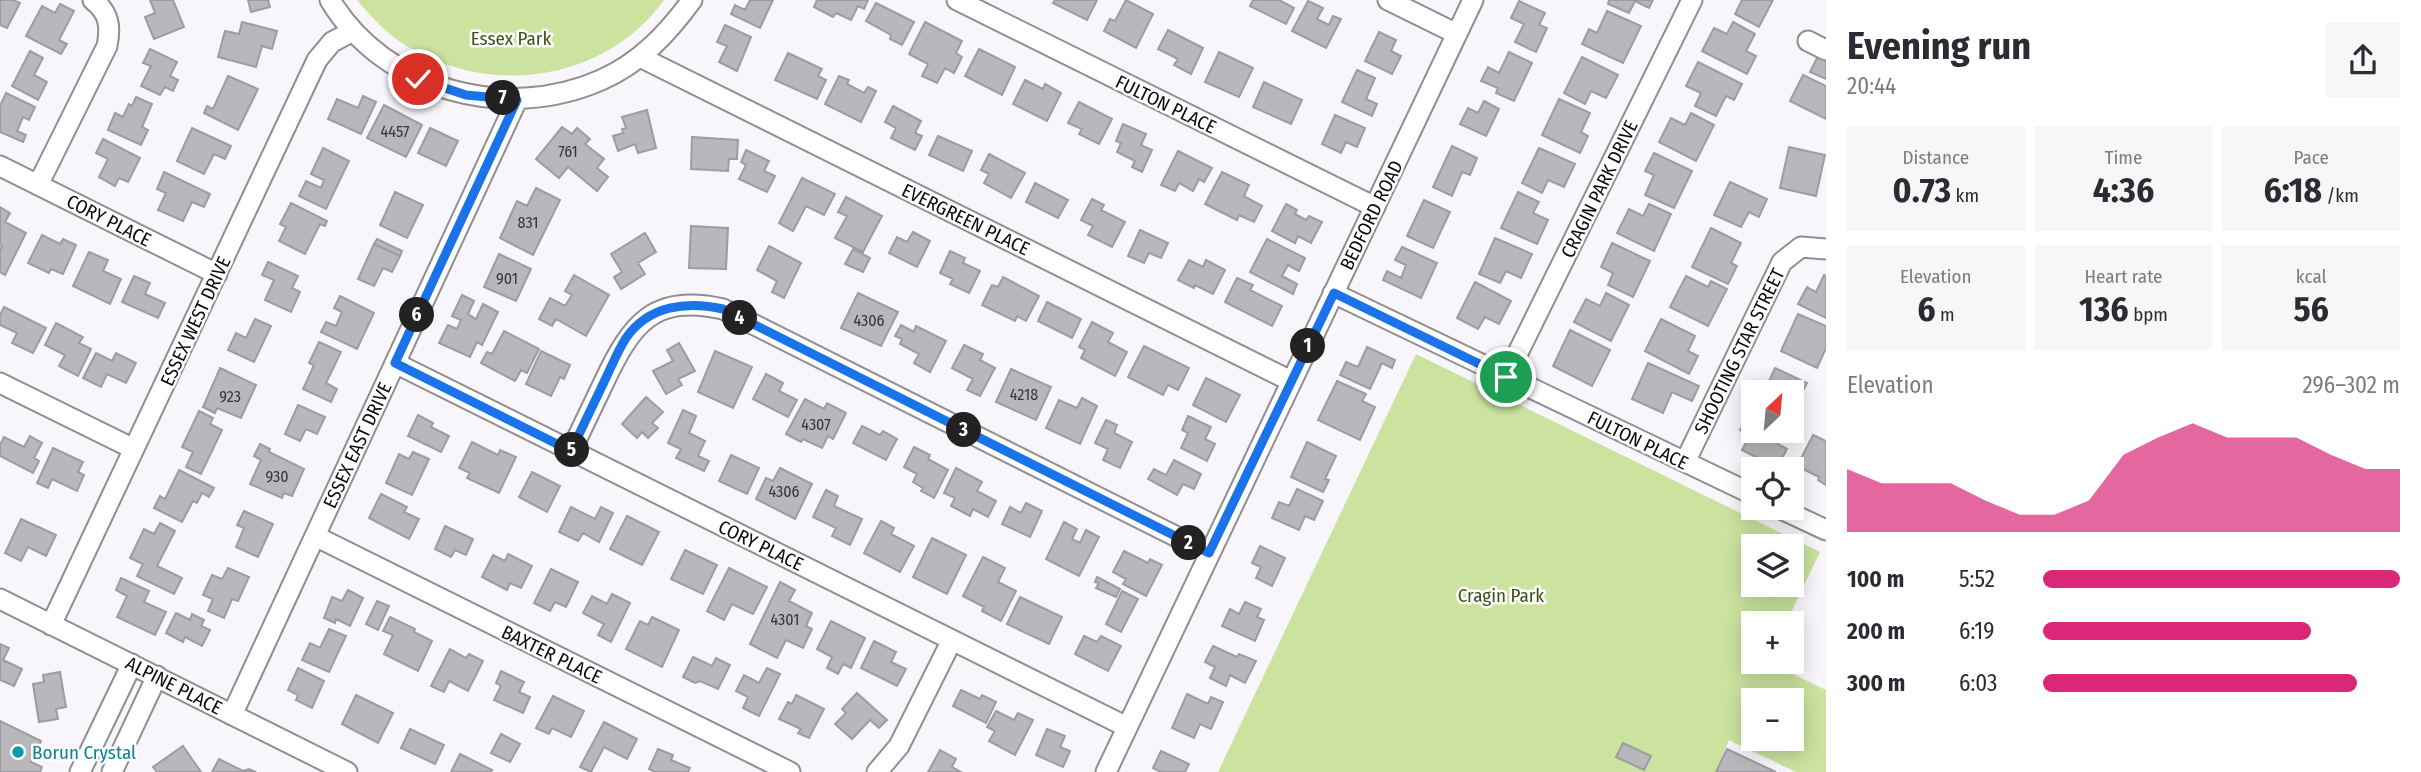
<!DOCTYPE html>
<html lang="en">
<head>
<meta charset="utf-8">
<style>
	:root { --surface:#fff; --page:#f7f7f7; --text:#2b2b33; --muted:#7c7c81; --accent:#db2777 }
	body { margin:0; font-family:"Fira Sans Condensed",sans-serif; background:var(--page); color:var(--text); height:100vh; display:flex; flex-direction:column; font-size:26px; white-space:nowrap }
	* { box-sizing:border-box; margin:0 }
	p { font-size:23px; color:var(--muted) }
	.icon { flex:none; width:38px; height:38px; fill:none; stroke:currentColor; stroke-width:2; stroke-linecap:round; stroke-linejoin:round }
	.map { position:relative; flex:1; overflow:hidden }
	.side { display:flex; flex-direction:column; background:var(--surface); width:595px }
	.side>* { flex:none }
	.needle { width:46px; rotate:26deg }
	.controls { position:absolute; left:1741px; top:380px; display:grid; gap:14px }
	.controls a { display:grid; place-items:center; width:63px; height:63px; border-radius:0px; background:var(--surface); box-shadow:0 4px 18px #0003; font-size:35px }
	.pin { position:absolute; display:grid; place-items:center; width:60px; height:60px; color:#fff; margin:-30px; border:4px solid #fff; border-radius:50%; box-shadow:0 2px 7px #0007 }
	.km { position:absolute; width:35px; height:35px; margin:-18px; border-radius:50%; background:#222; color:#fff; font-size:19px; line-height:35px; text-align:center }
	.round { display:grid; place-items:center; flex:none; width:74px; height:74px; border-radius:0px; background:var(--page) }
	.headline { display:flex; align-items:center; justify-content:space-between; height:119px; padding:0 21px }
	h1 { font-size:38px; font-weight:700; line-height:52px }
	.figures { display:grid; grid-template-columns:repeat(3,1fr); gap:10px; height:119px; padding:7px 21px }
	.figures div { display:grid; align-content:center; border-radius:0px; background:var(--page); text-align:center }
	.figures b { font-size:35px; font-weight:700 }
	.figures small { font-size:19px; font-weight:400 }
	.figures p { font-size:19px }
	.chart { height:196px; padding:14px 21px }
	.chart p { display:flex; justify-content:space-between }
	.chart svg { width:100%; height:126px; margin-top:7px; fill:var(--accent); opacity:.7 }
	ul { padding:0 21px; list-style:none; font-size:23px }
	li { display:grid; grid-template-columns:112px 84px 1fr; align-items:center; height:52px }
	li i { height:18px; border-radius:9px; background:var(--accent) }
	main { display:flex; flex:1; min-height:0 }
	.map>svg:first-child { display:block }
</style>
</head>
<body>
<main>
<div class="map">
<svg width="1826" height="772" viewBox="0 0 1826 772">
	<rect width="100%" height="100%" fill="#f8f6fa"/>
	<path fill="#cbe39f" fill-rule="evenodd" d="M357,0H664C606,81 492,97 408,47C388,35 372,18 357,0Z
		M1416,354L1820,552L1786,623H1754V662H1768L1826,690V772H1796L1729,740L1716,772H1218ZM1754,546H1792V584H1754ZM1754,700H1792V738H1754Z"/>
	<path fill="#b7b7bc" stroke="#9c9ca1" stroke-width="2" d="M0,0H13L20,3L7,28L0,25Z
		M150,0H173L184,27L154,39L145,17L155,13Z
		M248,0H268L270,7L251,12Z
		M750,0H773L760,28L731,14L735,5L745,10Z
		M817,0H868L864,9L858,6L851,20L836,13L833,17L814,7Z
		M1055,0H1097L1087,20L1053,3Z
		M1126,0L1153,14L1136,48L1104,31L1110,19L1115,21Z
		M1253,0H1279L1294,8L1286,24L1250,6Z
		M1609,0H1653L1649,8L1635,1L1629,13L1608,4Z
		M1742,0H1773L1759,27L1735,14Z
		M1308,1L1323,8L1317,19L1329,25L1333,16L1341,19L1326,48L1292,31Z
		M1519,1L1545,13L1539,25L1547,28L1536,52L1515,42L1524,24L1511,18Z
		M876,3L914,22L902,45L890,39L891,35L866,21Z
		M60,4L74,11L59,40L67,44L61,54L26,36L42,6L55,13Z
		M1607,11L1641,26L1623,63L1582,44L1589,29L1597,33Z
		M242,22L277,31L272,49L262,46L256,67L218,57L225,31L239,34Z
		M925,22L962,41L956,53L962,57L954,73L945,68L937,83L922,76L928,64L909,54Z
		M1733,22L1755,34L1746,51L1756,56L1747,74L1702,51L1714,28L1727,34Z
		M725,25L751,37L737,71L719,62L727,46L717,42Z
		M1168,30L1203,48L1191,74L1174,65L1178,59L1158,49Z
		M1379,32L1396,40L1391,51L1401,56L1392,74L1365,61Z
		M150,49L177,62L170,76L178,80L173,91L165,87L160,95L141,86L151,66L143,63Z
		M979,49L1015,67L1002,95L965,76Z
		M30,51L43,58L34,75L47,82L38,100L12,86Z
		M1219,52L1253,68L1239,97L1205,82Z
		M1509,52L1532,63L1514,101L1496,93L1498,88L1481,81L1488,67L1499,73Z
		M788,53L822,69L818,76L826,80L817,99L775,80Z
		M1818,56L1826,60V79L1810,72Z
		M1582,57L1618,75L1606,98L1591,91L1585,104L1564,93Z
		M1698,62L1742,84L1734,100L1726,96L1716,116L1695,106L1701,93L1686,86Z
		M1357,70L1375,78L1366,99L1377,104L1372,116L1342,102Z
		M1803,75L1826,86V119L1790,101Z
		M228,76L258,89L238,130L204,113L207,106L213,109Z
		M839,76L849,80L847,84L864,93L868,87L876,91L861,122L825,104Z
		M1025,80L1043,89L1045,84L1061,93L1047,121L1013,104Z
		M1264,82L1302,100L1291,124L1253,107Z
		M6,93L35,107L29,120L23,117L17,131L26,135L23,142L0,132V106Z
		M363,96L376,102L361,134L328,119L337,99L358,108Z
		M136,97L152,104L142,127L148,130L141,145L108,130L115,113L123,117L129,104L132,106Z
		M1559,99L1590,113L1581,132L1588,136L1580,153L1542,135Z
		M1484,101L1499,109L1486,136L1460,124L1468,108L1478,113Z
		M1079,102L1112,119L1099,144L1079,134L1082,129L1068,123Z
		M384,105L422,125L406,157L367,138Z
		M893,106L921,121L915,133L922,136L915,150L891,138L896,128L885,122Z
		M647,110L656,148L638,153L635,144L618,151L613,136L623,133L622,129L626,128L622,117Z
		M1691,113L1714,125L1696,161L1659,142L1671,118L1685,125Z
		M1335,115L1365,128L1357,147L1346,142L1341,153L1322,144Z
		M1123,124L1146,134L1141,145L1152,150L1142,172L1132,167L1135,161L1117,152L1121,143L1116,141Z
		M562,127L572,134L577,128L590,139L585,144L604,159L597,168L608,177L597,191L568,167L559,178L536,159Z
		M192,128L231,146L225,159L214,154L204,174L177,161Z
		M430,128L458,141L446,166L418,153Z
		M938,136L972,151L963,171L929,155Z
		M692,137L738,140L737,159H729L728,171L691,169Z
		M103,139L140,158L128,182L119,178L115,186L99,177L108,159L96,153Z
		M1452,146L1477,158L1470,175L1462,172L1452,196L1433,187Z
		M1789,147L1825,155L1816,196L1780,188Z
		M323,148L349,161L326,209L299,196L306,181L321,188L324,180L311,174Z
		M1539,148L1575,164L1564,187L1548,180L1542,193L1522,183Z
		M746,150L769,161L764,171L775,176L767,192L739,179L746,165L741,162Z
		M1178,151L1212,168L1204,182L1199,179L1193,191L1179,183L1175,191L1161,185Z
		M1654,153L1692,171L1674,208L1645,195L1654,175L1645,171Z
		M989,154L1025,173L1011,198L984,183L989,174L981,170Z
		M164,172L210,194L204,207L192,202L183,221L158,210L166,193L157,189Z
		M1222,172L1249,185L1244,196L1262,206L1254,222L1239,215L1237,220L1205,204Z
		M802,178L835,194L824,215L806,206L793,231L779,223Z
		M1730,182L1767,199L1759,217L1749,212L1741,227L1714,215Z
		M1035,183L1068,200L1058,218L1026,202Z
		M536,188L560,200L533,255L500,238L517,201L527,206Z
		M395,192L423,205L407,238L380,225Z
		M1518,192L1539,202L1533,213L1548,220L1537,244L1501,228Z
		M846,197L882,216L863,252L835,238L847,216L838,212Z
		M1092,199L1104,205L1101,210L1125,222L1112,247L1088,235L1093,226L1081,220Z
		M1424,200L1450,212L1433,248L1407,236Z
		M291,203L327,221L325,226L320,224L305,254L279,241L286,227L280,224Z
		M1286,204L1297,210L1295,214L1306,220L1309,216L1322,222L1311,243L1298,236L1295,243L1272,231Z
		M1649,204L1671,214L1654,251L1617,233L1629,209L1643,216Z
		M0,207L10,213L5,222L26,233L5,275L0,272V251L2,246L0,245Z
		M691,226L728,228L726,269L689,268Z
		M1711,228L1741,243L1731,263L1737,266L1728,284L1692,267Z
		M1140,230L1168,243L1161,258L1149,253L1144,263L1128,256Z
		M913,232L930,241L917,267L889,253L897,237L907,242Z
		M645,233L656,252L638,263L645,274L621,289L614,277L622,272L611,254Z
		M42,235L60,244L63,239L76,245L63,274L51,269L49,273L28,263Z
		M1495,238L1532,254L1521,278L1506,271L1500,283L1479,274Z
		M377,239L402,251L400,256L374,244Z
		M1267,239L1305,258L1299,271L1288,265L1282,276L1297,284L1293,294L1250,272Z
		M1612,243L1650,261L1633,297L1608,285L1613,273L1601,267Z
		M374,244L400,256L392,272L383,268L374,286L358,279Z
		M769,246L801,263L784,298L772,292L777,281L757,270Z
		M1402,247L1437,263L1421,298L1383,280L1387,271L1401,278L1406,265L1395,260Z
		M853,249L870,258L863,272L845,264Z
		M950,251L965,258L963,263L980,271L969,293L950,284L953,279L940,273Z
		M89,252L108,260L103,271L121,279L110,304L73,286Z
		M499,254L531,269L516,301L484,287Z
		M1189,260L1203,267L1206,260L1225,270L1213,294L1195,285L1194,288L1178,280Z
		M268,262L298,276L292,288L300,292L291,312L265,300L274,280L262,275Z
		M574,275L609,295L586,336L556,319L552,326L539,319L550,298L565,306L572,295L565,291Z
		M1824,275L1826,276V318L1798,304L1807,287L1816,292Z
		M134,276L150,283L145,294L165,303L158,318L122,302Z
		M1686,276L1708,287L1711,281L1727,289L1708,326L1670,307Z
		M1003,277L1039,296L1026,321L1017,316L1015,321L982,305L992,285L998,287Z
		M1237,278L1253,285L1250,290L1282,306L1272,326L1225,302Z
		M1475,282L1511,301L1499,324L1485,317L1478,329L1457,318Z
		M858,293L898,312L881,346L841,328Z
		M1606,293L1629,305L1611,341L1574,322L1586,299L1600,306Z
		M462,295L474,301L468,314L476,319L483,304L498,312L482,345L477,342L470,357L439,343L448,325L457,329L461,320L452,316Z
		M340,296L374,313L357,349L321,332L326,322L336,326L342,312L334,308Z
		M1047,302L1081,319L1072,338L1038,321Z
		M4,307L46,328L33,353L12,343L17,333L0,325V315Z
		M1798,314L1826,326V348L1817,368L1781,351Z
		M255,319L271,326L254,362L228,350L236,333L246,338Z
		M1661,319L1695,336L1688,351L1698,356L1689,374L1645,351Z
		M1092,322L1113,333L1108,342L1127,352L1115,376L1081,358L1085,350L1079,347Z
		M56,323L83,337L79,343L91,349L78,376L59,366L65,355L45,345Z
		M901,325L914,332L916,326L946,341L930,372L914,363L919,354L900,344L902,339L895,336Z
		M1570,330L1610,350L1592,386L1553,366Z
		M504,331L539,349L527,373L521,370L515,381L481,363L487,352L492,354Z
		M319,342L341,352L326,383L337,389L331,402L303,389L314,365L309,363Z
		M679,343L695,371L678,379L682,385L666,394L653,371L673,361L667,350Z
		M964,345L983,354L980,360L995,368L980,396L967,390L973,379L952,368Z
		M1144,346L1189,368L1178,390L1168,385L1163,395L1128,377Z
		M1367,347L1395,360L1392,368L1382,363L1370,389L1340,375L1346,362L1358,367Z
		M541,351L570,365L564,379L560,377L551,396L526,384Z
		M715,351L752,367L733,408L698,392Z
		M96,353L112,361L116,353L136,363L126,383L107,374L101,387L83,378Z
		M1648,363L1699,386L1692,401L1672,392L1663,413L1632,399Z
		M220,368L256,385L241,418L217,408L215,413L203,407Z
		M1775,368L1807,383L1797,403L1803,405L1795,423L1792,421V392H1758L1761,386L1766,388Z
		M1011,369L1051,387L1036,420L996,402Z
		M766,374L783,383L779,391L797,400L788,417L753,399Z
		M1206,378L1240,395L1226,422L1193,405Z
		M1337,381L1366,394L1362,401L1375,407L1360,440L1318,420Z
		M646,397L663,412L652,423L658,428L648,438L642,432L637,438L622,424Z
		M1082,398L1097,406L1080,444L1046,428L1059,400L1077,408Z
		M805,399L824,409L827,403L846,413L833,439L828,436L822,448L803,439L801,442L786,434Z
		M298,405L325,417L317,434L306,429L300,441L285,434Z
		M683,410L696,416L689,433L705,441L698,456L709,461L704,471L676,458L681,449L668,443Z
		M199,411L213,418L210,424L222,430L201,474L186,467L193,452L182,447Z
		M1749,413L1754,415V430L1784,431L1778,444L1787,449L1777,468L1742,450L1750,435L1740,430Z
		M418,415L433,423L431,427L449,436L441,452L408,436Z
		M1188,416L1211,427L1205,439L1215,444L1207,461L1181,448L1188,433L1182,430Z
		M1106,420L1117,425L1114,433L1132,442L1120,468L1103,460L1108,449L1095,443Z
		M862,426L880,435L883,431L897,439L886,460L853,443Z
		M1813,435L1826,441V485L1818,480L1819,477L1797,466Z
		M30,436L42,443L34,458L39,461L33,473L0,456V445L4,437L24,447Z
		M472,442L498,455L500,450L516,457L499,493L467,478L470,473L459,468Z
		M1307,442L1336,456L1325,479L1329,480L1323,492L1291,477Z
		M260,444L270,449L269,452L304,469L292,496L284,493L282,498L250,484L261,460L254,456Z
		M914,447L930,455L928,459L948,470L934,498L921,491L923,488L913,482L917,474L904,467Z
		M53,448L83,462L78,472L84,475L77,491L52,479L48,488L37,483Z
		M413,452L429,459L412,495L386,483L399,454L409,459Z
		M731,455L759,468L747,494L719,481Z
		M1174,460L1201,474L1194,489L1183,484L1177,495L1148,479L1154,469L1166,475Z
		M780,468L812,484L795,519L756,499L766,478L773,481Z
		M956,468L982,482L977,491L996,501L988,517L973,509L970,516L951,506L955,498L944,493Z
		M179,470L214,488L209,497L202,493L197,503L193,501L182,522L154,508L160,496L165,499Z
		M532,472L560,486L547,512L519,497Z
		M1297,489L1323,501L1314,520L1305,516L1299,530L1272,518L1279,502L1289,506Z
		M826,490L838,496L834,506L862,519L850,545L832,536L836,528L813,517Z
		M381,494L407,507L404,512L419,519L409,539L369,518Z
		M1026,503L1042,511L1030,537L1002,524L1010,507L1021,513Z
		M571,507L595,519L601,507L613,513L599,542L583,533L578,541L559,532Z
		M244,511L273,524L258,557L236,547L244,528L237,525Z
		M627,516L659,532L642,565L610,549Z
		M21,519L56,535L46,556L28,547L21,561L5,553Z
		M881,521L894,528L891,534L914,546L900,572L864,553Z
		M1064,522L1077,529L1072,539L1080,543L1086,530L1099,537L1079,576L1046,559Z
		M160,523L175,531L157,566L182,578L174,594L137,576L143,564L130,558L144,529L154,534Z
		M445,526L473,539L466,555L455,550L451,557L435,549Z
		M932,538L966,555L947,594L913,577Z
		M1260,546L1285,558L1272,586L1256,578L1261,567L1252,563Z
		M685,550L717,565L703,594L671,579Z
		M1124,551L1148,563L1150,559L1162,565L1146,596L1123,584L1126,579L1113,572Z
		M508,554L532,566L521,588L510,583L507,590L482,577L493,555L505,561Z
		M983,557L1005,568L998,582L1016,591L1001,621L982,611L984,607L963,596Z
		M228,568L249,577L238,601L232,599L224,618L208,611L213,599L203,595L212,575L222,579Z
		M729,568L767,587L753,614L732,604L724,620L707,611Z
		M551,569L578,582L566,607L555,602L550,611L534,603Z
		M1097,577L1120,589L1116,597L1096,588L1099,583L1095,582Z
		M121,578L149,591L144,602L166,612L155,635L117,617L127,596L116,590Z
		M780,582L795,590L789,601L812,613L806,626L812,629L803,648L786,640L777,658L750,644Z
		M348,590L363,598L350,626L336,619L335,623L324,618L332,597L342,601Z
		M1122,591L1138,599L1121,632L1106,624Z
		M612,594L630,603L611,642L598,635L604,624L583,613L592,596L607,604Z
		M1020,597L1062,617L1049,644L1007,624Z
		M377,601L389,606L378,630L366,624Z
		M1245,602L1261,609L1257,617L1264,620L1255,641L1222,626L1230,609L1239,614Z
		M176,613L190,620L192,614L204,620L201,626L210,630L202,646L185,637L183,642L166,633Z
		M390,617L415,629L414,632L432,641L418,671L384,654L393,635L383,631Z
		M652,617L679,630L662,667L626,649L640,621L648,625Z
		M831,621L865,638L851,668L843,664L838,674L827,668L832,657L817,649Z
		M329,629L346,636L329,672L302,660L310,643L320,648Z
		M1084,636L1097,642L1101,636L1121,646L1108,671L1075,654Z
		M874,641L896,652L891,662L906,669L897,686L861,668Z
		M0,644L9,648L3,660L22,669L14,686L0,680Z
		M1213,646L1237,657L1239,654L1256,661L1245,683L1230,675L1226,686L1210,678L1215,667L1205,662Z
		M450,649L466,658L469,654L483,661L468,691L449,681L444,692L431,686Z
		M693,657L712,666L716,658L730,665L718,689L700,681L695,683L683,677Z
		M298,668L324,681L312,708L296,700L298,695L288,690Z
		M767,668L780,674L759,716L743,708L748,697L736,691L744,675L759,683Z
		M501,671L524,682L519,692L530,697L523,713L494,700L501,686L496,683Z
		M60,672L66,707L56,709L58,719L39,722L33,684L44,682L43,675Z
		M961,690L980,699L982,695L996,702L986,723L953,706Z
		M857,693L887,720L879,728L870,720L852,739L835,724L846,713L842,709Z
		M1187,694L1208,704L1211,697L1223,702L1211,729L1200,724L1194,738L1172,728Z
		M356,695L393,713L378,743L342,724Z
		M796,695L824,709L809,738L798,733L801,729L779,719L788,702L792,704Z
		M553,696L584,711L571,737L552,728L549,734L536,728Z
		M996,711L1014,720L1018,713L1033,720L1015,755L989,741L995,731L987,727Z
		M0,721L41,741L31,762L42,767L40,772H0Z
		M604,722L637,739L627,759L604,747L591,772L580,767Z
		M410,729L444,745L435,764L401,748Z
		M1047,729L1065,736L1060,747L1070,751L1063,767L1036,755Z
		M501,734L520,744L510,762L491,753Z
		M1623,743L1651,756L1644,770L1616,757Z
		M183,746L201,772H157L153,767Z
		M658,749L673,755L671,760L690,768L688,772H655L649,769Z
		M1727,749L1776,772H1716Z
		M940,750L956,759L952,767L961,772H928Z
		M1161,751L1189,764L1185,772H1161L1153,768Z
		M460,754L492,770L491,772H451Z
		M219,759L243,771L249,769L256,772H212Z"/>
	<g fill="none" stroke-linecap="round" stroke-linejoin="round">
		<defs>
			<path id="street" d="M330,0C385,91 506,122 601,80C640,63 668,33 692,0
				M957,0L1375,207
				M1388,0L1457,34
				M1808,41L1826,50
				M640,57L1291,381
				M0,166L217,274
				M38,185L107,46C111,26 109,13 93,0
				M1333,293L1754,495
				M395,363L1127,727
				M1506,377L1692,0
				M0,383L134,449
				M571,451C582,428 593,405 604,382C631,325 653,293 723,309L1209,553
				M1685,462L1782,262L1801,247L1826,249
				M1779,508L1826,530
				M315,536L790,772
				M0,599L347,772
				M51,625L317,60L332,42L353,31
				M232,715L517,100
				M80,772L132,664
				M112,772L157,676
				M877,772L899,746L952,640
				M1106,772L1473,0"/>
		</defs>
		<use href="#street" stroke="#908e92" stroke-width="23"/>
		<use href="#street" stroke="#fff" stroke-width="19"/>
	</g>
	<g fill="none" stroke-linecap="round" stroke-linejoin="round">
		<defs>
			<path id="route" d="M418,79L466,95L517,100L395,363L571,451C582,428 593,405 604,382C611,368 617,352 626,338C649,305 687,301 723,309L1209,553L1334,293L1506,377"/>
		</defs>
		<use href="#route" stroke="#fff" stroke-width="14"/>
		<use href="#route" stroke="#1a73e8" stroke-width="9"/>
	</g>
	<circle fill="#0f9aa8" stroke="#fff" stroke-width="2.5" cx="18" cy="752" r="7"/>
	<g text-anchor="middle" stroke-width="5" stroke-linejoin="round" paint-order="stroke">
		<g font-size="16" fill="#373638">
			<text x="395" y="137">4457</text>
			<text x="568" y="157">761</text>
			<text x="528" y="228">831</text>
			<text x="507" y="284">901</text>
			<text x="869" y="326">4306</text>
			<text x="1024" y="400">4218</text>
			<text x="230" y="402">923</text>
			<text x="816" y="430">4307</text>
			<text x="277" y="482">930</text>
			<text x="784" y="497">4306</text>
			<text x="785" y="625">4301</text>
		</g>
		<g font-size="19" fill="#405119" stroke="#fff">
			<text x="511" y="45">Essex Park</text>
			<text x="1501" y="602">Cragin Park</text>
		</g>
		<g font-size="19" fill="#0c0b0c" stroke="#fff">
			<text transform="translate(1166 104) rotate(26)" y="7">FULTON PLACE</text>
			<text transform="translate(1599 189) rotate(-64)" y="7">CRAGIN PARK DRIVE</text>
			<text transform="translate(1371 215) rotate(-64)" y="7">BEDFORD ROAD</text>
			<text transform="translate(966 219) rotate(26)" y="7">EVERGREEN PLACE</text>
			<text transform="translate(109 220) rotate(27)" y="7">CORY PLACE</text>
			<text transform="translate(195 321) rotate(-65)" y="7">ESSEX WEST DRIVE</text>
			<text transform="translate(1739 351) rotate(-64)" y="7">SHOOTING STAR STREET</text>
			<text transform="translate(1638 440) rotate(26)" y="7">FULTON PLACE</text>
			<text transform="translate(357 445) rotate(-65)" y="7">ESSEX EAST DRIVE</text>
			<text transform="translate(761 545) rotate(26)" y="7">CORY PLACE</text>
			<text transform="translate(552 654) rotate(26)" y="7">BAXTER PLACE</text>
			<text transform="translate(174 685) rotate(27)" y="7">ALPINE PLACE</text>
		</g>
		<g font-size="19" fill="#0d838f" stroke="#fff" text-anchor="start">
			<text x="32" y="759">Borun Crystal</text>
		</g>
	</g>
</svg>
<div class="controls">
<a><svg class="needle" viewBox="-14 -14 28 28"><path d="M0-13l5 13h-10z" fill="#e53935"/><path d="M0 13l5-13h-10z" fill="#7c7c81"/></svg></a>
<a><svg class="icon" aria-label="locate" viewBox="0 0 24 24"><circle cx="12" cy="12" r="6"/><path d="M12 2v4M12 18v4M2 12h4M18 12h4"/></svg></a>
<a><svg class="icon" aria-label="layers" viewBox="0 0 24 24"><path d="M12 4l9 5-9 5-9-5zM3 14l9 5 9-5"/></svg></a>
<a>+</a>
<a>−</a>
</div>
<div class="pin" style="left:1506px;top:377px;background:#1e9e55"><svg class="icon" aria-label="arrive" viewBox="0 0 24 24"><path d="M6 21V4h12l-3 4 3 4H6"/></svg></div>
<div class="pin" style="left:418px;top:79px;background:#d93025"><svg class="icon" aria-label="check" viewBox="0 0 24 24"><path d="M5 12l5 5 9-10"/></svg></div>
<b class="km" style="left:1308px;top:346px">1</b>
<b class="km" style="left:1189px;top:543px">2</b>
<b class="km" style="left:964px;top:430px">3</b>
<b class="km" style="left:740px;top:318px">4</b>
<b class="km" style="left:572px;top:450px">5</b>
<b class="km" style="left:417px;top:315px">6</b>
<b class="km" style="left:503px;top:98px">7</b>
</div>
<section class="side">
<div class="headline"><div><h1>Evening run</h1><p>20:44</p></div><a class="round"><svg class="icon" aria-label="share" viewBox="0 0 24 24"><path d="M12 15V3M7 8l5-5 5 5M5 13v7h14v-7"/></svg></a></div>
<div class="figures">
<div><p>Distance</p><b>0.73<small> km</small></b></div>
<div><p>Time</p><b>4:36</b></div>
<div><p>Pace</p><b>6:18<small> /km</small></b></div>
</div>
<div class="figures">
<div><p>Elevation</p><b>6<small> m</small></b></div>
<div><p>Heart rate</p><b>136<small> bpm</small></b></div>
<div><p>kcal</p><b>56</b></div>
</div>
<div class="chart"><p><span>Elevation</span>296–302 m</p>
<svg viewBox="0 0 160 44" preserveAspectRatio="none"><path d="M0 44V22L10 27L20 27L30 27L40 33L50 38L60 38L70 33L80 17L90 11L100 6L110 11L120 11L130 11L140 17L150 22L160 22V44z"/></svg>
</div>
<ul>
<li><b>100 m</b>5:52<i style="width:100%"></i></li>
<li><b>200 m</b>6:19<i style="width:75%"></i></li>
<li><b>300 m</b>6:03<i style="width:88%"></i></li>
</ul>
</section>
</main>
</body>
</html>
